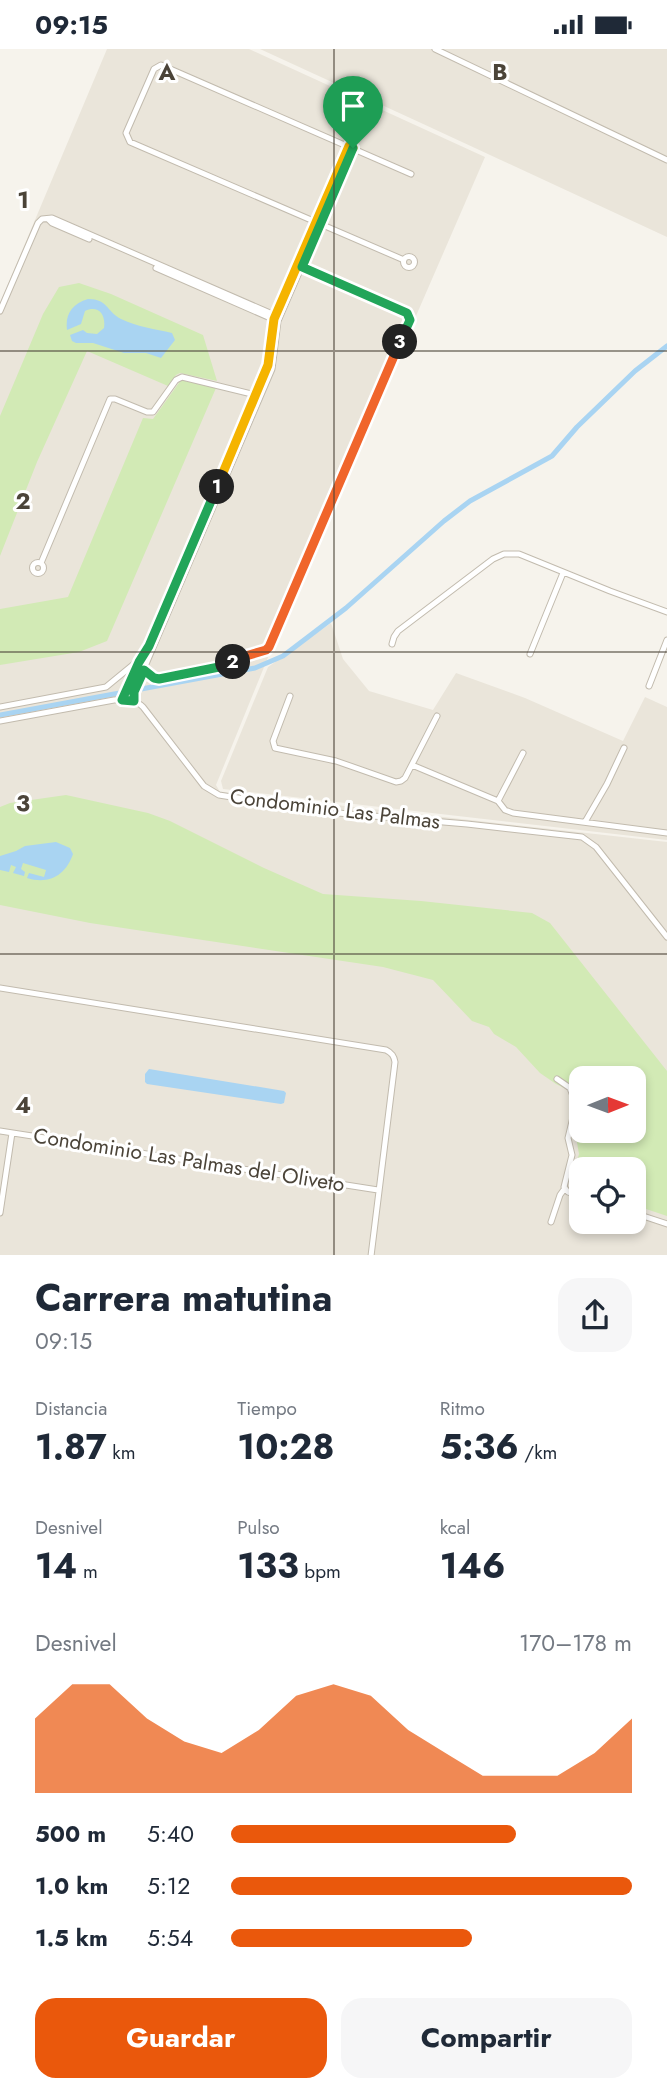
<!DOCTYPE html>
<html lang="es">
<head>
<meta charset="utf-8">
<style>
	:root { --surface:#fff; --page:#f6f6f7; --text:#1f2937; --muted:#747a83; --accent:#ea580c }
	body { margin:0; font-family:Jost,sans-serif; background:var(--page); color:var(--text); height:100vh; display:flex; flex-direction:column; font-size:26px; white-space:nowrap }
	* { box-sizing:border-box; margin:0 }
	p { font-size:23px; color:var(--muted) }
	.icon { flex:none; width:38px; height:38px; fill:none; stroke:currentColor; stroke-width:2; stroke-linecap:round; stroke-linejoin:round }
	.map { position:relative; height:1206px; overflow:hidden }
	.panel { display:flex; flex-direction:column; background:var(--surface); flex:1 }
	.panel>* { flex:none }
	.needle { width:46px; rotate:89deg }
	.tools { position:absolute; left:569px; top:1017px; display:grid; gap:14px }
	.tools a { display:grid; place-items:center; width:77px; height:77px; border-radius:14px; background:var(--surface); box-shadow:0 4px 10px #0003; font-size:35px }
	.pin { position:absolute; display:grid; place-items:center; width:60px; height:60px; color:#fff; margin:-72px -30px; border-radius:50% 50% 50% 0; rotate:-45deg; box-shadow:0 0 7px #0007 }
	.pin .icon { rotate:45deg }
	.km { position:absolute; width:35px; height:35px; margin:-18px; border-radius:50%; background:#222; color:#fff; font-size:19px; line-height:35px; text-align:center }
	.round { display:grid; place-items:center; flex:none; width:74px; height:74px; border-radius:21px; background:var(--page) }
	.overview { display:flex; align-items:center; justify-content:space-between; height:119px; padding:0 35px }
	h1 { font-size:38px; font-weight:700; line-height:52px }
	.figures { display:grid; grid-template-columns:repeat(3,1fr); gap:10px; height:119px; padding:7px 35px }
	.figures div { display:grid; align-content:center }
	.figures b { font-size:35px; font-weight:700 }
	.figures small { font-size:19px; font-weight:400 }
	.figures p { font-size:19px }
	.chart { height:196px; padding:14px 35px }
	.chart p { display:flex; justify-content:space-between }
	.chart svg { width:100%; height:126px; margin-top:7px; fill:var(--accent); opacity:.7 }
	.primary-button { display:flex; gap:14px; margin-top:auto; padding:14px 35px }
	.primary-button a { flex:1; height:80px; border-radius:21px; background:var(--accent); color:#fff; font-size:28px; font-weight:700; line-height:80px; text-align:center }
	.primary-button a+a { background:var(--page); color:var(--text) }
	ul { padding:0 35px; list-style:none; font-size:23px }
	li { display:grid; grid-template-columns:112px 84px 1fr; align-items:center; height:52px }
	li i { height:18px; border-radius:9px; background:var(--accent) }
	.status { display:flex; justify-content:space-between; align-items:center; height:49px; padding:0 35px; background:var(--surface); direction:ltr }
	.status svg { height:19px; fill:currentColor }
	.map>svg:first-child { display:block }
</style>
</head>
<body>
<div class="status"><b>09:15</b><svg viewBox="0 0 49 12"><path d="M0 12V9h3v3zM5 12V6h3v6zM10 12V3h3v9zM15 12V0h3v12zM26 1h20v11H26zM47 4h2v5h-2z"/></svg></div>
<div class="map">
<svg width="667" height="1207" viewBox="0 0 667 1207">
	<rect width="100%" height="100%" fill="#f6f3ec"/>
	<path fill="#eae5da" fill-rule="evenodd" d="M107,0H249L485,108L271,601L216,736L220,743L667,793V1206L0,1207V254ZM581,1029H634V1082H581ZM581,1120H634V1172H581Z
		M260,0H667V188L421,74Z
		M331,574L343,610L369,642L433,661L456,624L525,649L623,692L645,648L667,658V791L223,740L221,732L268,618Z"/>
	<path fill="#d2eab5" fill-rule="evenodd" d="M79,234L111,245L203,286L217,332L180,324L176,326L168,337L87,302L37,413L0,507V367L43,265L59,238Z
		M181,331L216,339L107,592L79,603L0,616V560L68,548L143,369L153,370Z
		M66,746L148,764L170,772L264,819L323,845L421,852L532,864L550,874L667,1022V1167L634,1156V1120H581V1139L573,1136L572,1130L579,1105L576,1088L580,1047L556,1035L540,1024L516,998L494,985L489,978L472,972L433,931L383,918L90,874L0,856V758L10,754ZM581,1029H634V1082H581Z"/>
	<path fill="#a9d4f2" d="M88,250C108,250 106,262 121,270C138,278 155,280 172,284L175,291L161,309L146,304H124L93,294H76L72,292L70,286L83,281L87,284L97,285L104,279C106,265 98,256 85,262L81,275L67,281C65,265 72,255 88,250Z
		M56,793L70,799L73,805C66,826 49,836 27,829L29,824L44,828L46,821L23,814L21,820L25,823L24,827L13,824L16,818L11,816L9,823L0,821V807L16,802L25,797Z
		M149,1020L284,1042L286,1044L284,1054L281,1055L147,1035L145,1033V1025Z"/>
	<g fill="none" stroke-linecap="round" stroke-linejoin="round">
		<path stroke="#a9d4f2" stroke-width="5" d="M0,666L255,619L283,607L308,588L346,559L444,472L470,452L552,407L577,378L635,322L667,297"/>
		<defs>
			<path id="minor" d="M435,0L667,111
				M48,170L52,174L89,190
				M403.5 213a5.5 5.5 0 1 1 11 0a5.5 5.5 0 1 1-11 0Z
				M404,211L130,93L126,84L154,20L161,16L411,125
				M156,219L275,271
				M0,262L38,174L42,170L52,169L277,267
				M32.5 519a5.5 5.5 0 1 1 11 0a5.5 5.5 0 1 1-11 0Z
				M41,514L110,350H115L147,363H153L176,331L182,328L256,346
				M392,595L394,588L398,582L493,510L504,505H519L610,542L667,563
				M530,605L563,524
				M649,637L667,591
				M290,647L273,692L275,699L336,712L396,733L401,732L405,729L437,667
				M122,651L139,613L149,597L267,318L273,270L349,97
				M134,652L137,636L272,320L278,272L353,99
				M0,658L106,638L134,615L154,629L159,630L229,616L239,609L266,601L269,598L410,271L408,265L402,261L297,216
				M0,672L114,651C126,650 135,650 143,658L204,737L219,746L326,763L467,775L582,788L596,798L667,888
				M412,716L498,752L505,761L513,764L667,784
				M498,752L523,704
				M585,773L607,735L624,699
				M0,939L386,1001C392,1004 394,1007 395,1013L371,1207
				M557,1030L570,1039L573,1047L574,1064L568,1089L572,1106L564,1138L568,1143L581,1147
				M0,1082L378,1141
				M0,1164L12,1084
				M634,1164L667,1175
				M551,1173L560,1146L565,1139"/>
		</defs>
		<use href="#minor" stroke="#c2bbae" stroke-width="7"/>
		<use href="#minor" stroke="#fff" stroke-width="5"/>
	</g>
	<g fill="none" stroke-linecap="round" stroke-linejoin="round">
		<defs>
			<path id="split-1" d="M217,438L268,316L274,270L349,97L353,99"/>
			<path id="split-2" d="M217,438L149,597L139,613L122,651L134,652V643L144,621L154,629L159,630L229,616L233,613"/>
			<path id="split-3" d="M233,613L239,609L266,601L269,598L400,293"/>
			<path id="split-4" d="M353,99L302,218L407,264L410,271L400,293"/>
		</defs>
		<use href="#split-1" stroke="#fff" stroke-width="14"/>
		<use href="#split-2" stroke="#fff" stroke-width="14"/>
		<use href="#split-3" stroke="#fff" stroke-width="14"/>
		<use href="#split-4" stroke="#fff" stroke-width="14"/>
		<use href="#split-1" stroke="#f5b400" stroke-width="9"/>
		<use href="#split-2" stroke="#22a559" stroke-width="9"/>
		<use href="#split-3" stroke="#f0652b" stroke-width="9"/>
		<use href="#split-4" stroke="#22a559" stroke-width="9"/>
	</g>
	<path fill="none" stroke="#4b4439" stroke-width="2" stroke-opacity="0.55" d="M334,0V1207M0,302H667M0,603H667M0,905H667"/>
	<g text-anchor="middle" stroke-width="6" stroke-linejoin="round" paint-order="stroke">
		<g font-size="21" fill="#4b4439" stroke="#fff">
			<text transform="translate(335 760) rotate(7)" y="7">Condominio Las Palmas</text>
			<text transform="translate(189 1111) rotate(9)" y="7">Condominio Las Palmas del Oliveto</text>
		</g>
	</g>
	<g font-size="23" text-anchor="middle" font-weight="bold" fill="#4b4439" stroke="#fff" stroke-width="6" stroke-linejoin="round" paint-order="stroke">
		<text x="167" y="31">A</text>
		<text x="500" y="31">B</text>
		<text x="23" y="159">1</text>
		<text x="23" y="460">2</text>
		<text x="23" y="762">3</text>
		<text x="23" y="1064">4</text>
	</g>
</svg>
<div class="tools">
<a><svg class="needle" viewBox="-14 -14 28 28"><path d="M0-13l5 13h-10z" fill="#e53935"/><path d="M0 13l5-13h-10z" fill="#747a83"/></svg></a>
<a><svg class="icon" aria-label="locate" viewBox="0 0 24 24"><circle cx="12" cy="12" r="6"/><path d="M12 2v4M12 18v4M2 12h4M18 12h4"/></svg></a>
</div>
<div class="pin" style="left:353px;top:99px;background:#1e9e55"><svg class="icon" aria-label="arrive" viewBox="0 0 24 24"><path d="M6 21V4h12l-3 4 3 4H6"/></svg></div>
<b class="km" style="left:217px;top:438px">1</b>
<b class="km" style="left:233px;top:613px">2</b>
<b class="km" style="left:400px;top:293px">3</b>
</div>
<section class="panel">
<div class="overview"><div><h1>Carrera matutina</h1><p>09:15</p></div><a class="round"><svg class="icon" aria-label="share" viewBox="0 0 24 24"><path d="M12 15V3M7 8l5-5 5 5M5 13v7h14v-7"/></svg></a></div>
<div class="figures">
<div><p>Distancia</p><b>1.87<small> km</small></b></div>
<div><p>Tiempo</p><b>10:28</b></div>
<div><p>Ritmo</p><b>5:36<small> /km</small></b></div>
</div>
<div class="figures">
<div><p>Desnivel</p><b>14<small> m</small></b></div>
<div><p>Pulso</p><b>133<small> bpm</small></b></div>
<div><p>kcal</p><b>146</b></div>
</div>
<div class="chart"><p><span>Desnivel</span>170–178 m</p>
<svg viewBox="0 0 160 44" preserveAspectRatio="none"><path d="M0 44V18L10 6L20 6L30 18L40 26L50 30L60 22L70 10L80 6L90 10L100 22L110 30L120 38L130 38L140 38L150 30L160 18V44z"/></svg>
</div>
<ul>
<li><b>500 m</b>5:40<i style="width:71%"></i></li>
<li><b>1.0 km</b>5:12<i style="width:100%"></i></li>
<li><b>1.5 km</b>5:54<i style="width:60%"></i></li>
</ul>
<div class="primary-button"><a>Guardar</a><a>Compartir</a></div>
</section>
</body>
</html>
